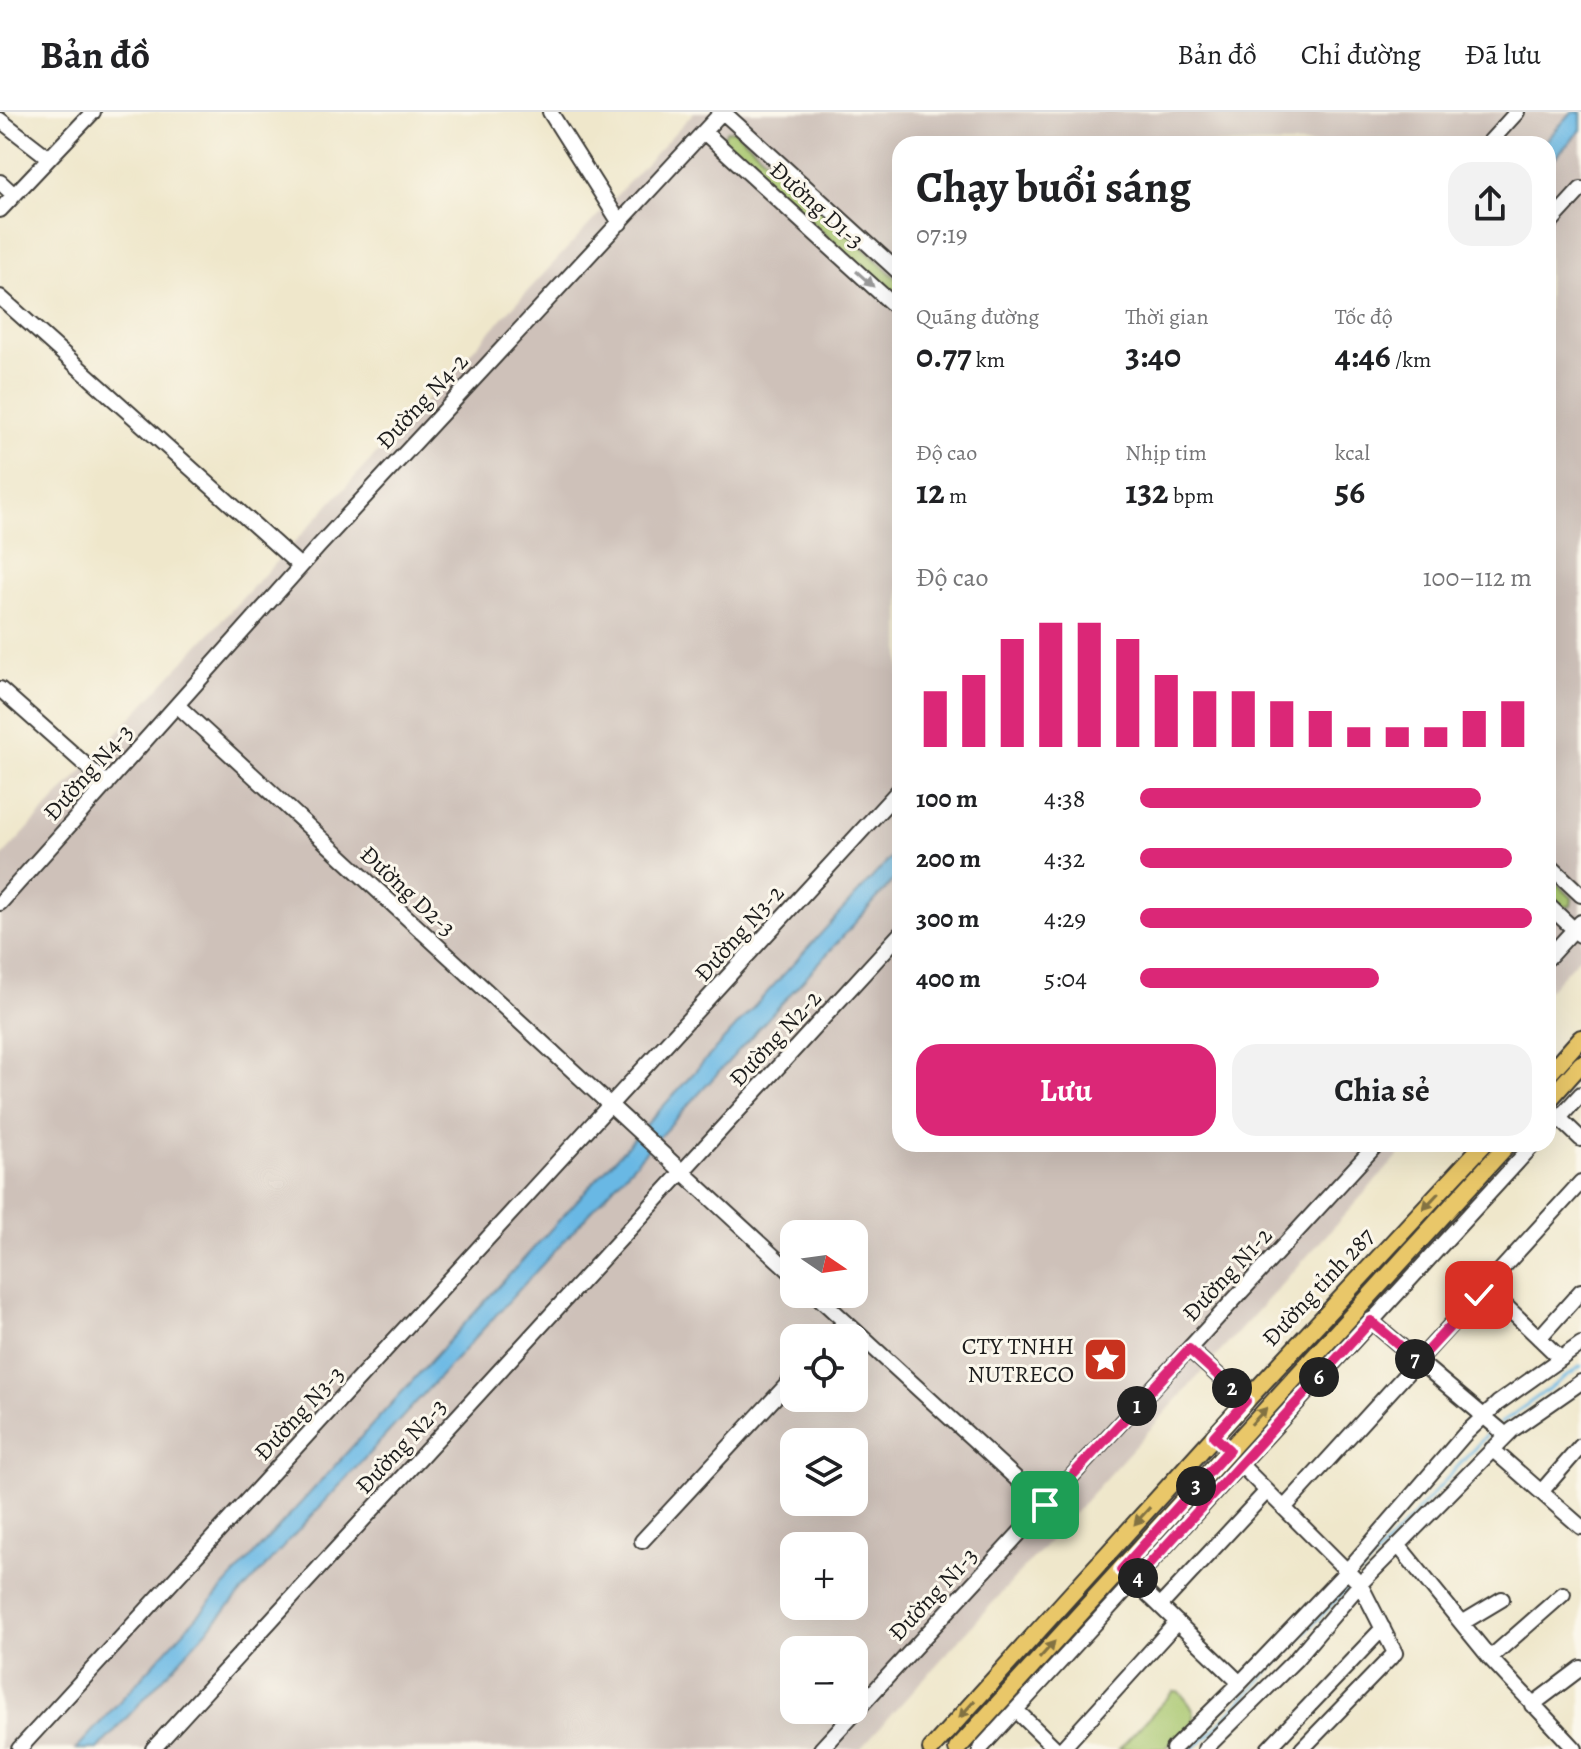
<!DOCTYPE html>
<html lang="vi">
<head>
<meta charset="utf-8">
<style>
	:root { --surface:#fff; --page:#f2f2f2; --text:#202124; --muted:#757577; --line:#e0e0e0; --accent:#db2777 }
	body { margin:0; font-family:Alegreya,serif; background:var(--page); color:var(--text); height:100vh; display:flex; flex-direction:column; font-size:30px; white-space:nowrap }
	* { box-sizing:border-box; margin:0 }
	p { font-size:26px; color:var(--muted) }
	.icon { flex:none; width:44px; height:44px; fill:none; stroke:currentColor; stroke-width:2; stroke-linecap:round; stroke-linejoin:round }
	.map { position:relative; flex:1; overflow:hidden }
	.drawer { position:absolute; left:892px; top:24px; width:664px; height:1016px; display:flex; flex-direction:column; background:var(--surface); border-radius:24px; box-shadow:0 8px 32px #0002 }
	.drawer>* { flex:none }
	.needle { width:52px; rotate:103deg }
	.controls { position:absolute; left:780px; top:1108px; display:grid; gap:16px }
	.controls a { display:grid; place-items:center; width:88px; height:88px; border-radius:16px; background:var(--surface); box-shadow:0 8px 32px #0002; font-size:40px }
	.pin { position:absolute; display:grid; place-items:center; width:68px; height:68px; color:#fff; margin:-34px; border-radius:16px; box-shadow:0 4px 12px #0006 }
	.km { position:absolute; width:40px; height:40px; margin:-20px; border-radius:50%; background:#222; color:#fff; font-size:22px; line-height:40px; text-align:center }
	.round { display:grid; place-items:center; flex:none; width:84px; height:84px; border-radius:24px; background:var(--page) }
	.head { display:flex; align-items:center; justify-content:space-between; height:136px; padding:0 24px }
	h1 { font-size:44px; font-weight:600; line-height:60px }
	.stats { display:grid; grid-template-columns:repeat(3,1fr); gap:12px; height:136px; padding:8px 24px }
	.stats div { display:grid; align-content:center }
	.stats b { font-size:34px; font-weight:600 }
	.stats small { font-size:22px; font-weight:400 }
	.stats p { font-size:22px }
	.chart { height:224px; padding:16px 24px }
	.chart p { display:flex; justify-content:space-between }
	.chart svg { width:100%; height:144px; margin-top:8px; stroke:var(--accent); stroke-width:6 }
	.button { display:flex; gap:16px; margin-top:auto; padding:16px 24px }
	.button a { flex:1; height:92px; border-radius:24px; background:var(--accent); color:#fff; font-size:32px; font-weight:600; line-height:92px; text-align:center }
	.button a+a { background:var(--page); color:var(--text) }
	ul { padding:0 24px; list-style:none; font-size:26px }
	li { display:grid; grid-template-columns:128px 96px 1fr; align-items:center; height:60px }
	li i { height:20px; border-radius:10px; background:var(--accent) }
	header { display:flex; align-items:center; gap:48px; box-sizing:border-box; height:112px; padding:0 40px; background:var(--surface); border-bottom:2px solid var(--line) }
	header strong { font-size:38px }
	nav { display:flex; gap:44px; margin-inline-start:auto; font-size:28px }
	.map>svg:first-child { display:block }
</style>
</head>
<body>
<header>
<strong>Bản đồ</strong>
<nav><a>Bản đồ</a><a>Chỉ đường</a><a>Đã lưu</a></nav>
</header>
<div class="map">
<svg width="1581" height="1637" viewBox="0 0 1581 1637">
	<rect width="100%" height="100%" fill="#fbf7ec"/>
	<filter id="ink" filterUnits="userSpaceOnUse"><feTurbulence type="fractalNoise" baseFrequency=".0125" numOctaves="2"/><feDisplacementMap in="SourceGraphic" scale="16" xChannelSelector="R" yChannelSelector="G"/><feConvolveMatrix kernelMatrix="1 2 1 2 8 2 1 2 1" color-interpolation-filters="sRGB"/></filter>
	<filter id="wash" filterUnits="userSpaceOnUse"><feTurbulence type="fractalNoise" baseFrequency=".006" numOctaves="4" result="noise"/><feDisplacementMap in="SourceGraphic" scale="32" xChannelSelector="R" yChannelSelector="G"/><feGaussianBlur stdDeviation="1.8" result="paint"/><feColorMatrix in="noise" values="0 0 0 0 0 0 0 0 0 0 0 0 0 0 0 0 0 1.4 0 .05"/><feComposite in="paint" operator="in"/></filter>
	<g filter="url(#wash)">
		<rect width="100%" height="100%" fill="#efe7cb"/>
		<path fill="#cec1b9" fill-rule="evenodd" d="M694,0H1581V843L1548,879V32H900V1032H1409L860,1637H0V747ZM794,1122H854V1182H794ZM794,1226H854V1286H794ZM794,1330H854V1390H794ZM794,1434H854V1494H794ZM794,1538H854V1598H794Z"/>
		<path fill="#a7c66d" stroke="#627144" stroke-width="2" d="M727,18L735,19L900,170V190L725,31L723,25Z
			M1548,763L1572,786L1571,794L1562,795L1548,783Z
			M1174,1579H1178C1209,1609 1191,1613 1165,1637H1119Z"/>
		<path fill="#69b8e4" stroke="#426a80" stroke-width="2" d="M1572,0H1581V18L1548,53V32H1543Z
			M900,735V761L827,842L98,1637H76Z"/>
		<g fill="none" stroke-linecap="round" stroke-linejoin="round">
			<path stroke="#69b8e4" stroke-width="3" d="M1501,1311L1581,1254
				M1360,1462L1491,1318
				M1192,1637L1210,1622L1350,1473"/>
		</g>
	</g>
	<g filter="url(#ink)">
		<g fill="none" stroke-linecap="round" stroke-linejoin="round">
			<defs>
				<path id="minor" d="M550,0L620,111
					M723,0L900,161
					M0,8L49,46
					M704,20L900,199
					M1488,32L1517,0
					M0,70L14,83
					M0,98L93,0
					M1548,113L1581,77
					M0,185L300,454
					M0,577L107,672
					M178,594L794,1163
					M1548,752L1581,783
					M0,791L318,435L722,0
					M1548,793L1580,823
					M1548,846L1581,810
					M1559,1006L1581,1027
					M1548,1018L1581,982
					M1486,1175L1561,1247
					M815,1182L1045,1393
					M1371,1209L1506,1323
					M830,1226L845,1210
					M1539,1226L1581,1179
					M1189,1237L1246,1289
					M1492,1337L1581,1415
					M1240,1352L1360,1472L1395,1541L1302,1637
					M1541,1380L1581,1334
					M1284,1396L1581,1070
					M642,1429L794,1265
					M1398,1433L1490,1546L1575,1637
					M1130,1465L1240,1571L1346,1460L1464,1323L1498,1291L1581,1232
					M1160,1494L1267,1379
					M1462,1511L1502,1487
					M1490,1546L1563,1482
					M1532,1593L1581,1556
					M1016,1598L1056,1637
					M19,1637L900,677
					M153,1637L900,822
					M821,1637L1377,1032
					M980,1637L1534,1032
					M1062,1637L1177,1510
					M1173,1637L1240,1571
					M1205,1637L1296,1547L1360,1472L1512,1318L1581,1270
					M1268,1637L1383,1516"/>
				<path id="major" d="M1548,963L1581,926
					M1548,989L1581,952
					M931,1637L1246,1289L1484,1032
					M957,1637L1508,1032"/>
			</defs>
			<use href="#minor" stroke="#3c3a36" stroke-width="18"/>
			<use href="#major" stroke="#3c3a36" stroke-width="20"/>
			<use href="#minor" stroke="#fff" stroke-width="14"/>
			<use href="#major" stroke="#e9c769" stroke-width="16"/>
		</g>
		<defs><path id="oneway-solid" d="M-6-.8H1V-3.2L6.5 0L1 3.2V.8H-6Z" transform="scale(2)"/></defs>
		<use fill="#999" href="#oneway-solid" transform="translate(865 167) rotate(42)"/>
		<g fill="#827242">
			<use href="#oneway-solid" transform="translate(1431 1089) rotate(133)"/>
			<use href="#oneway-solid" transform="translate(1259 1304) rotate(-47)"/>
			<use href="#oneway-solid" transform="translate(1142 1404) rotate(132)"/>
			<use href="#oneway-solid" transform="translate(1047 1538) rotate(-48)"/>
			<use href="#oneway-solid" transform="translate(967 1597) rotate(132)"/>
		</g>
	</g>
	<g fill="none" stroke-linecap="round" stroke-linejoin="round" filter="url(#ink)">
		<defs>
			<path id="route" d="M1045,1393L1189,1237L1246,1289L1214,1324L1229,1338L1121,1458L1134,1469L1371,1209L1418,1249L1479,1183"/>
		</defs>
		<use href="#route" stroke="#fff" stroke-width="16"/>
		<use href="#route" stroke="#db2777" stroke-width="10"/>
	</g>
	<defs>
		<symbol id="sight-square" viewBox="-11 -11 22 22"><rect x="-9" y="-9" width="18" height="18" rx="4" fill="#c8321e" stroke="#fbf7ec"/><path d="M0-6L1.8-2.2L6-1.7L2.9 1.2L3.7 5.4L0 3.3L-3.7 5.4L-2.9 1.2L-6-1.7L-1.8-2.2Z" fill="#fff"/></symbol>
	</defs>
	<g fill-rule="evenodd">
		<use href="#sight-square" x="1080" y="1222" width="51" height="51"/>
	</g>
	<g text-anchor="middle" stroke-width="6" stroke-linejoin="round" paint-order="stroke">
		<g font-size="24" fill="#1c1c1c" stroke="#fbf7ec">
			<text transform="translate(817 93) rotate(42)" y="8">Đường D1-3</text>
			<text transform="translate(422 289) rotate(-47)" y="8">Đường N4-2</text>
			<text transform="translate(88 660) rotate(-48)" y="8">Đường N4-3</text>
			<text transform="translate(408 779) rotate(43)" y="8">Đường D2-3</text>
			<text transform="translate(739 821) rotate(-48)" y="8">Đường N3-2</text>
			<text transform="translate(775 926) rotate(-47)" y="8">Đường N2-2</text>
			<text transform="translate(1227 1162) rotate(-47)" y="8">Đường N1-2</text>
			<text transform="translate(1318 1175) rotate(-47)" y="8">Đường tỉnh 287</text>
			<text transform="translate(299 1301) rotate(-47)" y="8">Đường N3-3</text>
			<text transform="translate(401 1334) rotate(-47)" y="8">Đường N2-3</text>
			<text transform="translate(933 1482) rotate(-47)" y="8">Đường N1-3</text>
		</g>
		<g font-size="24" fill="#1c1c1c" stroke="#fbf7ec" text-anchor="end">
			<text x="1074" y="1242">CTY TNHH<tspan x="1074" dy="28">NUTRECO</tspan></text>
		</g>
	</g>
</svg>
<div class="controls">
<a><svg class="needle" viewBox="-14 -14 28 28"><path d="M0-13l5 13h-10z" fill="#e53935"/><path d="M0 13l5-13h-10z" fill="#757577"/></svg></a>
<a><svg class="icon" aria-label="locate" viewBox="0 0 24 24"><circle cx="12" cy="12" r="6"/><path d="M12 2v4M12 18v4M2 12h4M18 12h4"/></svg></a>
<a><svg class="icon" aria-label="layers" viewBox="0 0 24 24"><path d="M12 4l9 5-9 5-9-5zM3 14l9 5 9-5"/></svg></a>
<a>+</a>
<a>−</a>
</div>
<div class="pin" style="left:1045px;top:1393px;background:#1e9e55"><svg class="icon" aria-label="arrive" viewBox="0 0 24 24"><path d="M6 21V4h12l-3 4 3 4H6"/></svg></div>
<div class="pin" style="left:1479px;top:1183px;background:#d93025"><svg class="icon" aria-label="check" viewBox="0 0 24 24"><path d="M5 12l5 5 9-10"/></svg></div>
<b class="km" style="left:1137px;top:1294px">1</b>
<b class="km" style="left:1232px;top:1276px">2</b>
<b class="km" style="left:1196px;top:1374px">3</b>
<b class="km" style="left:1138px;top:1466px">4</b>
<b class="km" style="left:1319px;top:1265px">6</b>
<b class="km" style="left:1415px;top:1247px">7</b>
<section class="drawer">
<div class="head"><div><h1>Chạy buổi sáng</h1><p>07:19</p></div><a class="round"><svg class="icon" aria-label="share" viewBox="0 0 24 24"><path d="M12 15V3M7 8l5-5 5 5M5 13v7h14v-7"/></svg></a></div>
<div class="stats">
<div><p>Quãng đường</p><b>0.77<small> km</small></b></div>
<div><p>Thời gian</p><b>3:40</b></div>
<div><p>Tốc độ</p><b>4:46<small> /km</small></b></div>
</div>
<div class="stats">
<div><p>Độ cao</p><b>12<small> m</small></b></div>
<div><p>Nhịp tim</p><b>132<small> bpm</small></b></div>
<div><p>kcal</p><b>56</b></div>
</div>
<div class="chart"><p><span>Độ cao</span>100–112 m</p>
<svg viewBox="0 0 160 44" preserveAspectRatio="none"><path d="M5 44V27M15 44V22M25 44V11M35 44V6M45 44V6M55 44V11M65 44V22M75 44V27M85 44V27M95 44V30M105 44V33M115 44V38M125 44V38M135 44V38M145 44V33M155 44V30"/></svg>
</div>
<ul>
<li><b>100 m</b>4:38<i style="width:87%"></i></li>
<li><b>200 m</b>4:32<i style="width:95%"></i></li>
<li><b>300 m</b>4:29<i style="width:100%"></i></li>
<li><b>400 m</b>5:04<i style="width:61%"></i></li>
</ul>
<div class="button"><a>Lưu</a><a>Chia sẻ</a></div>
</section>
</div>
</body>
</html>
